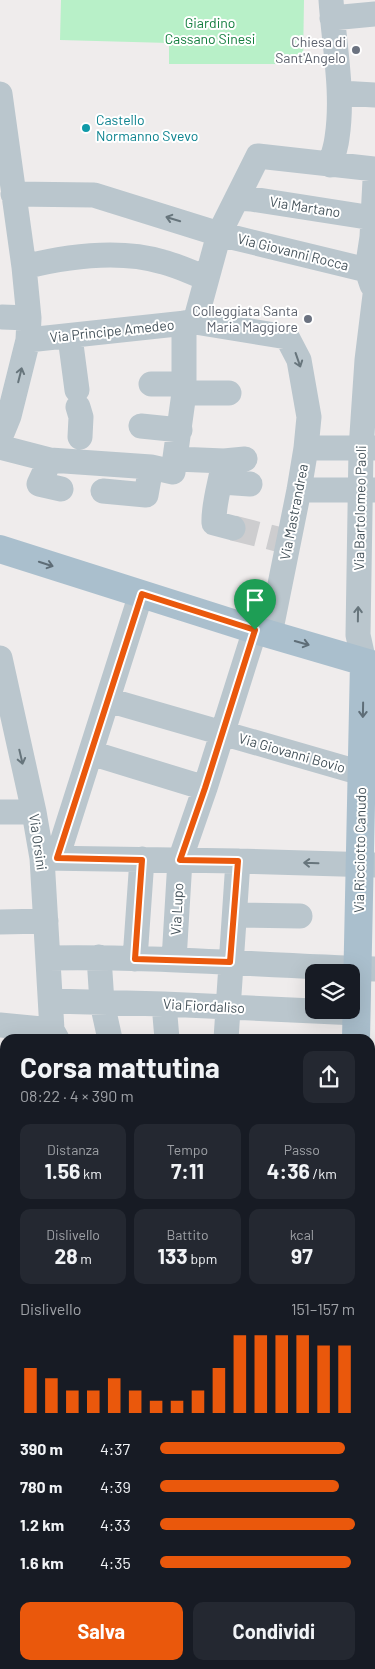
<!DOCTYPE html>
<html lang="it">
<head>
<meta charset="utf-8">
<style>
	:root { --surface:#171b24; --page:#242831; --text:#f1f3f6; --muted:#9ea1a6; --accent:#ea580c }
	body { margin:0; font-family:Barlow,sans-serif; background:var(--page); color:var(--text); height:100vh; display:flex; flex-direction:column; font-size:19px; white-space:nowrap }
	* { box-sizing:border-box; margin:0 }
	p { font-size:16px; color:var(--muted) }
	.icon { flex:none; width:28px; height:28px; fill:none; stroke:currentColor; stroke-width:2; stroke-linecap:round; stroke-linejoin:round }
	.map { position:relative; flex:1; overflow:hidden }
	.side { position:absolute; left:0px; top:1034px; width:375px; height:636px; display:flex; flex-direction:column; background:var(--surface); border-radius:15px 15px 0 0; box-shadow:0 5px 20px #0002 }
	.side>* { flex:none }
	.tools { position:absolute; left:305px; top:964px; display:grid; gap:10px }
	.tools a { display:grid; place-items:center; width:55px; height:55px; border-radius:10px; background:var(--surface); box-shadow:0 5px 20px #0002; font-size:25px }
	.pin { position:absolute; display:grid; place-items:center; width:42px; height:42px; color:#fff; margin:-51px -21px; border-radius:50% 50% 50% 0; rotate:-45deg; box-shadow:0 0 5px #0007 }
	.pin .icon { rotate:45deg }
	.round { display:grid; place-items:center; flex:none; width:52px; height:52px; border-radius:10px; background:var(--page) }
	.summary { display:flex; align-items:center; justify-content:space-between; height:85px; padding:0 20px }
	h1 { font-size:28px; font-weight:700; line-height:38px }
	.figures { display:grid; grid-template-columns:repeat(3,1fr); gap:8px; height:85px; padding:5px 20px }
	.figures div { display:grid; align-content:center; border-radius:10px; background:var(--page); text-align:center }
	.figures b { font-size:21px; font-weight:700 }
	.figures small { font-size:14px; font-weight:400 }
	.figures p { font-size:14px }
	.chart { height:140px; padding:10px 20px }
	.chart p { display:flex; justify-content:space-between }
	.chart svg { width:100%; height:90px; margin-top:5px; stroke:var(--accent); stroke-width:6 }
	.action { display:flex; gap:10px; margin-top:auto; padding:10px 20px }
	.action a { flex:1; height:58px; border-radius:10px; background:var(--accent); color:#fff; font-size:20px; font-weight:700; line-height:58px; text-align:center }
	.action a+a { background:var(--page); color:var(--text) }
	ul { padding:0 20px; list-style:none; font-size:16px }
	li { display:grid; grid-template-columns:80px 60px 1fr; align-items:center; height:38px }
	li i { height:12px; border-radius:6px; background:var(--accent) }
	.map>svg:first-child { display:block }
</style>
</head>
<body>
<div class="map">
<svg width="375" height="1669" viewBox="0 0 375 1669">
	<rect width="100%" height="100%" fill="#efecec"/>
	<path fill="#b8f0c8" d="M61,0H304L303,62L302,64H169V43L60,40Z
		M0,1329H5V1665H96V1669H0Z"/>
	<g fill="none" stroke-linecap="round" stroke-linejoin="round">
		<path stroke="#cdcdcf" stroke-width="25" stroke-dasharray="25 12" stroke-linecap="butt" d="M233,528L281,540"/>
		<path stroke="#bac6cd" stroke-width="25" d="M332,18L375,14
			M340,93L375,95
			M0,94L24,267L29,318L28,340L9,416L0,438
			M330,165C333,156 336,147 337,138C344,92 334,46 331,0
			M13,194L94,195L219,234L367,270
			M237,198L251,199L373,218
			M24,267C68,256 119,249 163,262C178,266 193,273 207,278
			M372,285L367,270L372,237L375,180
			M2,317L29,318
			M195,322L219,234L258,156L375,169
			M70,337L77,390
			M28,340L195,322L287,337L299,360L309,417L306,448L299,490L270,634
			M151,384H184
			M184,393H229
			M78,407L81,417L80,437
			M141,426L180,430
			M0,447L50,460L151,467L173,472L184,393V323
			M306,448H375
			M176,459L224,461C221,481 213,504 214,523L233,528
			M50,460L39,484L61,489
			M224,461L245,459
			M221,482L250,484
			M299,490H375
			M103,491L146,495L151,467
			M0,658L34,812L42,858L52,1030L57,1039
			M364,662L358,635L361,449L367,360L375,295
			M108,700L375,777
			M91,753L205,788
			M0,812H34
			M42,858L238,861L375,865
			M57,858L141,594
			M235,915L300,916
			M0,922L46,921
			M99,957L102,1003L110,1039
			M48,958C158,956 266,966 375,969
			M135,959L142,859
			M174,960L180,860L205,788L255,630
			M51,1001L164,1004L357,1013
			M164,1004L167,1039
			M0,1025L52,1030V1039
			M226,1039L238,861
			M370,1060H375
			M0,1091L5,1093
			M0,1182L5,1184
			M0,1323L5,1324
			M370,1342H375
			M370,1409H375
			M370,1494H375
			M370,1560H375
			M370,1615L375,1616
			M105,1665V1669
			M173,1665V1669
			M263,1665L264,1669"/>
		<path stroke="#aabfcd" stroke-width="28" d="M0,549L255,630L375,665
			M356,1039L364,662
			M370,1170H375
			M370,1261L375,1262
			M341,1669V1665"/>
	</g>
	<defs><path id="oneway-shaft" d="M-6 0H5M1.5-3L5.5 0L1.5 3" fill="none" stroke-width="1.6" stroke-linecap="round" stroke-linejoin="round" transform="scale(1.25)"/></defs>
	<g stroke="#67757c">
		<use href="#oneway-shaft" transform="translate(173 219) rotate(-163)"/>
		<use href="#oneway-shaft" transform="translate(298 360) rotate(71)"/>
		<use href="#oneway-shaft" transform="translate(20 375) rotate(-76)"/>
		<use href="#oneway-shaft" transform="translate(358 614) rotate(-89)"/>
		<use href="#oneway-shaft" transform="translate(21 757) rotate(77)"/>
		<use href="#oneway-shaft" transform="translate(311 863) rotate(-178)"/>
	</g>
	<g stroke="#5e6d77">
		<use href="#oneway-shaft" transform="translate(46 564) rotate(18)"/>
		<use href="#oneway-shaft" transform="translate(302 643) rotate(16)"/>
		<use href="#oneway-shaft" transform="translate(363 710) rotate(91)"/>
	</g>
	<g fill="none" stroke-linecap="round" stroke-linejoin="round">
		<defs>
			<path id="route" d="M142,594L255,630L205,788L180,860L238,861L230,962L135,959L142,860L57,858Z"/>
		</defs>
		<use href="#route" stroke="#fff" stroke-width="10"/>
		<use href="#route" stroke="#ea580c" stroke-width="6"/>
	</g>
	<g fill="#6b7280" stroke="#fff" stroke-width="2">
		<circle cx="356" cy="50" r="5"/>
		<circle cx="308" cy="319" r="5"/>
	</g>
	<circle fill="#0f9aa8" stroke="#fff" stroke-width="2" cx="86" cy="128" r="5"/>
	<g text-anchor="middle" stroke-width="4" stroke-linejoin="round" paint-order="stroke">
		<g font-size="14" fill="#137e3e" stroke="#fff">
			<text x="210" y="28">Giardino<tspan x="210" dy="16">Cassano Sinesi</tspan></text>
		</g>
		<g font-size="14" fill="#5b616d" stroke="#fff" text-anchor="end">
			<text x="346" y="47">Chiesa di<tspan x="346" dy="16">Sant'Angelo</tspan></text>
			<text x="298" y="316">Colleggiata Santa<tspan x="298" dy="16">Maria Maggiore</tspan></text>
		</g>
		<g font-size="14" fill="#0d838f" stroke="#fff" text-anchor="start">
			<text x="96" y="125">Castello<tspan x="96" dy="16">Normanno Svevo</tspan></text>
		</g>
		<g font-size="14" fill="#44525a" stroke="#fff">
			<text transform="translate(305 207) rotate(9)" y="5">Via Martano</text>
			<text transform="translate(293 252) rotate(14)" y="5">Via Giovanni Rocca</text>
			<text transform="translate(112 331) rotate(-6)" y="5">Via Principe Amedeo</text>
			<text transform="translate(360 508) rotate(-89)" y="5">Via Bartolomeo Paoli</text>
			<text transform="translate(294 512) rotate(-79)" y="5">Via Mastrandrea</text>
			<text transform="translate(292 753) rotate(16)" y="5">Via Giovanni Bovio</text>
			<text transform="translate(38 842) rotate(82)" y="5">Via Orsini</text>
			<text transform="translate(360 850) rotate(-89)" y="5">Via Ricciotto Canudo</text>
			<text transform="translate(177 909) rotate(-87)" y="5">Via Lupo</text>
			<text transform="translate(204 1006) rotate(3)" y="5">Via Fiordaliso</text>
		</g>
	</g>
</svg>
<div class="tools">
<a><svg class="icon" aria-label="layers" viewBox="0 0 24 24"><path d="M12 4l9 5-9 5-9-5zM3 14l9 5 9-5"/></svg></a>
</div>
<div class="pin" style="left:255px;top:630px;background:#1e9e55"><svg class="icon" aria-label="arrive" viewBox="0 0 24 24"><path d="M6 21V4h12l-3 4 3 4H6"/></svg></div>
<section class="side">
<div class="summary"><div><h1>Corsa mattutina</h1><p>08:22 · 4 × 390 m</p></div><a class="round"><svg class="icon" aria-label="share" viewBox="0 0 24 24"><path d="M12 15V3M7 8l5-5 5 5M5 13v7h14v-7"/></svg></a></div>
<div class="figures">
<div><p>Distanza</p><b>1.56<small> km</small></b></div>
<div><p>Tempo</p><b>7:11</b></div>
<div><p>Passo</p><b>4:36<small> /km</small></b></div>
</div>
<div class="figures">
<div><p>Dislivello</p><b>28<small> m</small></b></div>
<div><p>Battito</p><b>133<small> bpm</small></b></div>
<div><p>kcal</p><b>97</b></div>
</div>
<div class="chart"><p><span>Dislivello</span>151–157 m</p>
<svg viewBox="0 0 160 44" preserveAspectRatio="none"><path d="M5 44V22M15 44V27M25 44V33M35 44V33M45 44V27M55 44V33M65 44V38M75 44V38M85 44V33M95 44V22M105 44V6M115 44V6M125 44V6M135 44V6M145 44V11M155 44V11"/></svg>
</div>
<ul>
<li><b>390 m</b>4:37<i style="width:95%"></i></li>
<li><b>780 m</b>4:39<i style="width:92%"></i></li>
<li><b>1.2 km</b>4:33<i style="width:100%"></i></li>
<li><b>1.6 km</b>4:35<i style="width:98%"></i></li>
</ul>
<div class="action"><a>Salva</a><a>Condividi</a></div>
</section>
</div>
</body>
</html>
